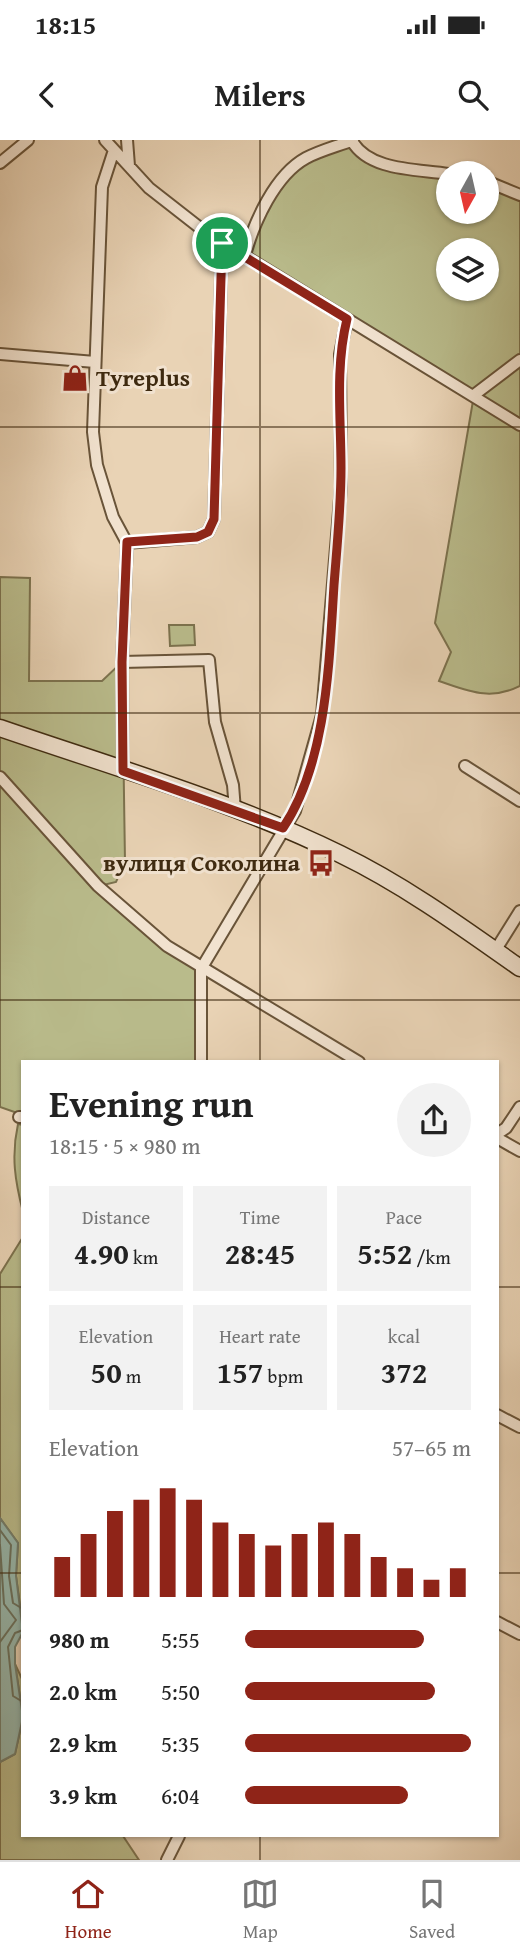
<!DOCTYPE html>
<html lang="en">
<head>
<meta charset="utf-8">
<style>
	:root { --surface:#fff; --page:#f2f2f2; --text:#222; --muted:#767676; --line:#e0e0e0; --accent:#8f2418 }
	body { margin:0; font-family:"Gentium Book Plus",serif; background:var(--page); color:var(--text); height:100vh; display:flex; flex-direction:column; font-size:26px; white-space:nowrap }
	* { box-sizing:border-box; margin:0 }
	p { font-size:23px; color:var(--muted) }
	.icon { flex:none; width:38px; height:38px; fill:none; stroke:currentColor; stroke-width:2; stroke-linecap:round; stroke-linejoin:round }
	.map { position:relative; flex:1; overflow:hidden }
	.drawer { position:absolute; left:21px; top:920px; width:478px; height:777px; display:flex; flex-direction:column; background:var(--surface); border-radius:0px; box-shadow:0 2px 5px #0004 }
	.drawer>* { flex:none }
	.needle { width:46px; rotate:188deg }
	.controls { position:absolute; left:436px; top:21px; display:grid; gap:14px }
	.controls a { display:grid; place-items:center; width:63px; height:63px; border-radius:50%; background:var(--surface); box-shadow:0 2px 5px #0004; font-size:35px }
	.pin { position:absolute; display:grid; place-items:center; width:60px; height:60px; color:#fff; margin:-30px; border:4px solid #fff; border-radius:50%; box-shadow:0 2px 7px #0007 }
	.round { display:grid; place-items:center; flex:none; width:74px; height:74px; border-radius:37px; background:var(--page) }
	.overview { display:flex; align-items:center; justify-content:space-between; height:119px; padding:0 28px }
	h1 { font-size:38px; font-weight:700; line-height:52px }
	.stats { display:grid; grid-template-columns:repeat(3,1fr); gap:10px; height:119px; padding:7px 28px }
	.stats div { display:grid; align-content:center; border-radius:0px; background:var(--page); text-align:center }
	.stats b { font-size:30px; font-weight:700 }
	.stats small { font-size:19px; font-weight:400 }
	.stats p { font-size:19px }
	.chart { height:196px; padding:14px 28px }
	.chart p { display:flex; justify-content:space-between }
	.chart svg { width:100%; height:126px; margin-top:7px; stroke:var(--accent); stroke-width:6 }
	ul { padding:0 28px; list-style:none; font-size:23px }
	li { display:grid; grid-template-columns:112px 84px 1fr; align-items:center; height:52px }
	li i { height:18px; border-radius:9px; background:var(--accent) }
	.status { display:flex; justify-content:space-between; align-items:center; height:49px; padding:0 35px; background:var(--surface); direction:ltr }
	.status svg { height:19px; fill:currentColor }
	header { display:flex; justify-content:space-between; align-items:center; height:91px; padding:0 28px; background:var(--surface); font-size:32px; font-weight:700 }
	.tabs { display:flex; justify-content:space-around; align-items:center; height:98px; border-top:2px solid var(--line); background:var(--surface); font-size:19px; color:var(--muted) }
	.tabs a { display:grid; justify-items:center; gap:4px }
	.tabs .on { color:var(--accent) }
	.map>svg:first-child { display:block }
</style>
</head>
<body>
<div class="status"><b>18:15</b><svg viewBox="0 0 49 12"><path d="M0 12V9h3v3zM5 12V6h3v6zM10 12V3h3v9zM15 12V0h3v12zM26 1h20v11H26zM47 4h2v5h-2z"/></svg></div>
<header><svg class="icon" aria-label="back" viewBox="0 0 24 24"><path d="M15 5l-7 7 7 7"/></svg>Milers<svg class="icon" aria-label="search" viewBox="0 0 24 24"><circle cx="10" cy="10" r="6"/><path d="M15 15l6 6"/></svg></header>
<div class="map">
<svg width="520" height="1720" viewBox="0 0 520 1720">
	<rect width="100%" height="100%" fill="#e9d3b5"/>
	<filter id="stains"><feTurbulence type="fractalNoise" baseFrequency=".00286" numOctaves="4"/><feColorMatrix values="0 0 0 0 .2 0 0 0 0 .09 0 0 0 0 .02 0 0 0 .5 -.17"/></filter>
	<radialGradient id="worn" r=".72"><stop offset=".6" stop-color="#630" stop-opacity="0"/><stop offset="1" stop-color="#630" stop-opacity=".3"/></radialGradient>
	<path fill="#b9bb8b" stroke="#7c724e" stroke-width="2" fill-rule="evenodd" d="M352,1L365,17L448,34V72H486L487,41L520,55V546C490,561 469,551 439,541L451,512L435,483L474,255L245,115L257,76L305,19ZM448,110H486V149H448Z
		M0,437L30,438L29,541H102L122,522L125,722L116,742L99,746L201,829V922H23V975L0,967Z
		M169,485H194L195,505L170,506Z
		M18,984L23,985V1072C15,1041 11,1016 18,984Z
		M23,1097V1487L16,1436L18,1403L0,1378V1134Z
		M15,1524L23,1541V1696H123L139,1720H0V1622L15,1614L23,1577Z"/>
	<path fill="#97b8ad" stroke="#737f6e" stroke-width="2" d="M0,1378L18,1403L16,1436L23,1492L15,1507V1524L23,1577L15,1614L0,1622Z"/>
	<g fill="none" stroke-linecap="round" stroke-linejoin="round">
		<path stroke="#6a715e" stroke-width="2" d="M0,1390L11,1405L9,1436L13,1463L23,1469
			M0,1405L4,1464L16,1480L0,1502
			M23,1490L15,1493L8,1507L13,1556L23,1562"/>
		<defs>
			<path id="minor" d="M105,0L149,48L204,91L520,285
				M127,0L129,26
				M352,1C369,31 417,29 448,34
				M114,10L102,47L93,292L97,325L113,377L127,403L122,522L123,631
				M0,23L28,0
				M486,41L520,55
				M245,115C254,82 275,35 306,18C321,10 338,6 353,0
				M0,214L95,222
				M474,255L520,220
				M127,403L197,397L208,392L214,379L222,103
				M122,522L209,520L215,582L233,645L235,670
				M465,626L520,661
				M0,637L98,746L167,806L359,922
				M495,811L520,771
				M201,922V829L295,671L322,575L341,347L340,214L347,179
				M19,977H23
				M497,994L506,988L520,967
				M497,998L520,1011
				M497,1275L520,1287
				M497,1482L520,1494
				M167,1720L179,1696"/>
			<path id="secondary" d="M0,588C113,627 232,661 340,714C404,745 462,787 520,828"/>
		</defs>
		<use href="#minor" stroke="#695439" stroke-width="14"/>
		<use href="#secondary" stroke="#3e2a10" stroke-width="19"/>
		<use href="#minor" stroke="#f1e2cf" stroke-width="10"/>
		<use href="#secondary" stroke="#f1e2cf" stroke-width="16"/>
	</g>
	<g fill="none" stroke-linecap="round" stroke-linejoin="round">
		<defs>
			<path id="route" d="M222,103L347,179C335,228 341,278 341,328C341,367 337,406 334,445C329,523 327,622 283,688L123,631L122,522L127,402L197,397L208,392L214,379Z"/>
		</defs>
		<use href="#route" stroke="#fff" stroke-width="14"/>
		<use href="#route" stroke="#8f2418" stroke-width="9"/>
	</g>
	<path fill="none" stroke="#3e2a10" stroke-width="2" stroke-opacity="0.55" d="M260,0V922M0,287H520M0,573H520M0,860H520M0,1147H23M497,1147H520M0,1433H23M497,1433H520M260,1696V1720"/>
	<defs>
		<symbol id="shop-bare" viewBox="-9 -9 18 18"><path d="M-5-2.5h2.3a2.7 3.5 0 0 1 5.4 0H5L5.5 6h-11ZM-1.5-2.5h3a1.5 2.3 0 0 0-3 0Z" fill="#8f2418" stroke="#f1e2cf" stroke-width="2.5" paint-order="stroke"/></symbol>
		<symbol id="bus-bare" viewBox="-9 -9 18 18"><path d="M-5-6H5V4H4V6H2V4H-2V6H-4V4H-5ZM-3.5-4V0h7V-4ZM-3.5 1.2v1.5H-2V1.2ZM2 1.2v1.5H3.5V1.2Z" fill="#8f2418" stroke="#f1e2cf" stroke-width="2.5" paint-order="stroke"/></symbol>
	</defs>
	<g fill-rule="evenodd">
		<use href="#shop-bare" x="56" y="219" width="38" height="38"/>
		<use href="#bus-bare" x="302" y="704" width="38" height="38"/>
	</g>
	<g text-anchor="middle" stroke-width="6" stroke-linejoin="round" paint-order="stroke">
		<g font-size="24" font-weight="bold" fill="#3e2a10" stroke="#f1e2cf" text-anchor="start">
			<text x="96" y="246">Tyreplus</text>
			<text x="300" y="731" text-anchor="end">вулиця Соколина</text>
		</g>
	</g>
	<rect width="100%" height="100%" filter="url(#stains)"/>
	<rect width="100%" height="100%" fill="url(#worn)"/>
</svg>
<div class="controls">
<a><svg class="needle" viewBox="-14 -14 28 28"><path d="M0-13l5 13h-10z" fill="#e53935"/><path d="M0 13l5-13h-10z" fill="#767676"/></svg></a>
<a><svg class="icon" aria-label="layers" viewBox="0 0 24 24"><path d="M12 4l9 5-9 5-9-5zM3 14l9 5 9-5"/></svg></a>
</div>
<div class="pin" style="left:222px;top:103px;background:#1e9e55"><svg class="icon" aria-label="arrive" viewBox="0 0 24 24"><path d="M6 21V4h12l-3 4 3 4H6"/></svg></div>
<section class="drawer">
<div class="overview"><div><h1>Evening run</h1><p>18:15 · 5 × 980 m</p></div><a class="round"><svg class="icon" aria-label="share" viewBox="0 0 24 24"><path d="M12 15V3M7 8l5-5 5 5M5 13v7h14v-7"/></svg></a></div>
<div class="stats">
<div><p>Distance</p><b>4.90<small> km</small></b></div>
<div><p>Time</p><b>28:45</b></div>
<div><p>Pace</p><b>5:52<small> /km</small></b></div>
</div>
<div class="stats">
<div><p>Elevation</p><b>50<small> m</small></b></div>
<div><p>Heart rate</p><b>157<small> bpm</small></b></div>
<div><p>kcal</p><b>372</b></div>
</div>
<div class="chart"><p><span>Elevation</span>57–65 m</p>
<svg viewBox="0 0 160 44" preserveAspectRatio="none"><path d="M5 44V30M15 44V22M25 44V14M35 44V10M45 44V6M55 44V10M65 44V18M75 44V22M85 44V26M95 44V22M105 44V18M115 44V22M125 44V30M135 44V34M145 44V38M155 44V34"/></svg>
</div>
<ul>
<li><b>980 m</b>5:55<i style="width:79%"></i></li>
<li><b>2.0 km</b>5:50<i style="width:84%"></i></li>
<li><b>2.9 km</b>5:35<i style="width:100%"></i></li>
<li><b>3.9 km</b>6:04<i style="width:72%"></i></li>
</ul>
</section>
</div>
<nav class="tabs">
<a class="on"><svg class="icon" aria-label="home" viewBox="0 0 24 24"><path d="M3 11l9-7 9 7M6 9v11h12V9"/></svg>Home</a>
<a><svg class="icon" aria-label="map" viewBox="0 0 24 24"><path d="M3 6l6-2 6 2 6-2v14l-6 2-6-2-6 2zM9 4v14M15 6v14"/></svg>Map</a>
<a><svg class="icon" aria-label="saved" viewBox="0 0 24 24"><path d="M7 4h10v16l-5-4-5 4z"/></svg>Saved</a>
</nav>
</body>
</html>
